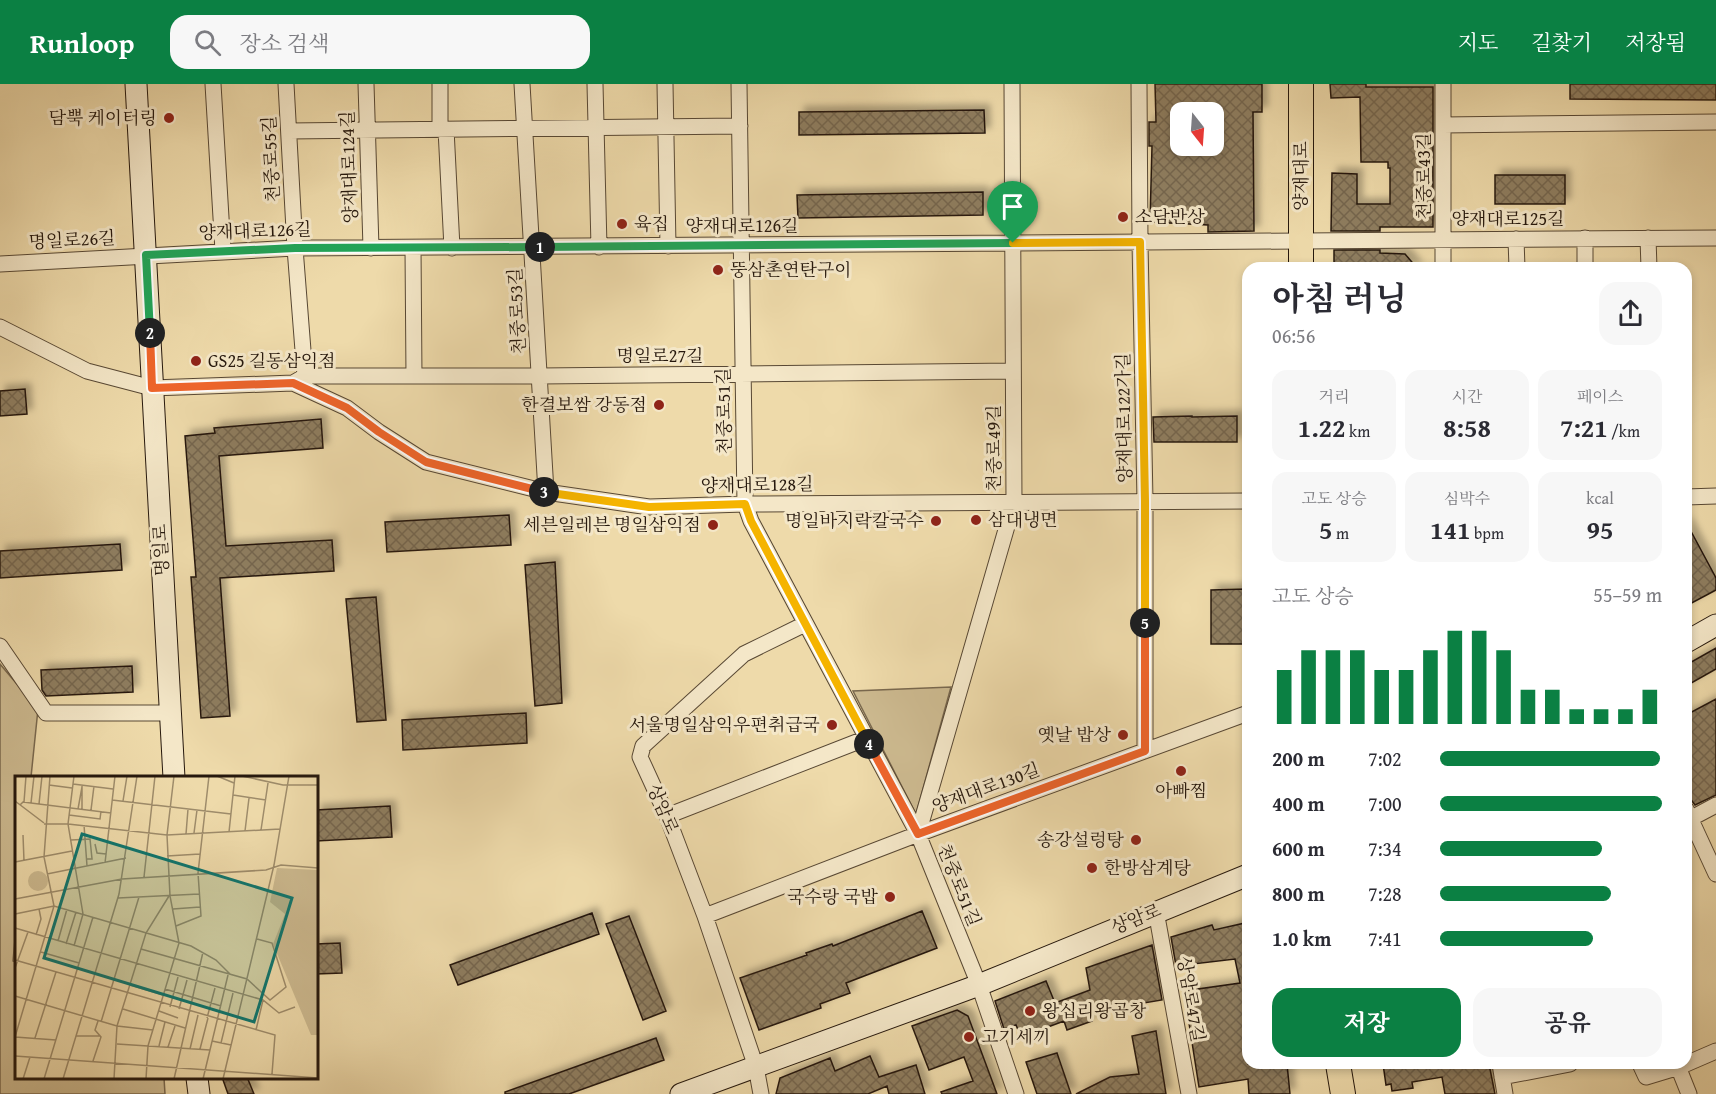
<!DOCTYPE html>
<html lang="ko">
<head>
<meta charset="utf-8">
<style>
	:root { --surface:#fff; --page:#f7f7f7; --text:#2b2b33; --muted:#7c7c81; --accent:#0b8043 }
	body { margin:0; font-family:"Gentium Book Plus","Noto Serif KR",serif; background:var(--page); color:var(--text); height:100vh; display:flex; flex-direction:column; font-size:22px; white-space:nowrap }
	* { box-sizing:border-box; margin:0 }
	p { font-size:20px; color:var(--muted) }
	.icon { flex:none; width:33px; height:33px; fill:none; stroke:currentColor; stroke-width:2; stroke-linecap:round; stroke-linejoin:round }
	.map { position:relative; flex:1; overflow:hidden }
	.drawer { position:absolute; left:1242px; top:178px; width:450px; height:807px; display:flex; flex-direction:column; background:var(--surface); border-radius:18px; box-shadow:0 3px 9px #0003 }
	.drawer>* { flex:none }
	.needle { width:39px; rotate:163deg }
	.buttons { position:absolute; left:1170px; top:18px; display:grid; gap:12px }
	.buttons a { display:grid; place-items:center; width:54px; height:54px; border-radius:12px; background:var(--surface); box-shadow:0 3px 9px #0003; font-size:30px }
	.pin { position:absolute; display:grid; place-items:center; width:51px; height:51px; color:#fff; margin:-62px -26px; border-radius:50% 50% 50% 0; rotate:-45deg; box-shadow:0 0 6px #0007 }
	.pin .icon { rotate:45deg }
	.km { position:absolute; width:30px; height:30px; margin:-15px; border-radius:50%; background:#222; color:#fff; font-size:16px; line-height:30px; text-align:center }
	.round { display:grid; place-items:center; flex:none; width:63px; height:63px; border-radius:18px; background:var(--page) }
	.head { display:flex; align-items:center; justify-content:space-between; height:102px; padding:0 30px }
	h1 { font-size:33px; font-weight:700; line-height:45px }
	.metrics { display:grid; grid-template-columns:repeat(3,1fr); gap:9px; height:102px; padding:6px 30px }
	.metrics div { display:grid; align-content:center; border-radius:15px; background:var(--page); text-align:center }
	.metrics b { font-size:26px; font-weight:700 }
	.metrics small { font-size:16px; font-weight:400 }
	.metrics p { font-size:16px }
	.chart { height:168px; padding:12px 30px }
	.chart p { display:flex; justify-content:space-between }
	.chart svg { width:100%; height:108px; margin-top:6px; stroke:var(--accent); stroke-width:6 }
	.primary-button { display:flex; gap:12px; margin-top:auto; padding:12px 30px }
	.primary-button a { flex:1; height:69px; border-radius:18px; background:var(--accent); color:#fff; font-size:24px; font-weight:700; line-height:69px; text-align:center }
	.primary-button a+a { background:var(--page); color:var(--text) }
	ul { padding:0 30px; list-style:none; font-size:20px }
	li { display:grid; grid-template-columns:96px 72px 1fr; align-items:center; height:45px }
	li i { height:15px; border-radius:8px; background:var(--accent) }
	header { display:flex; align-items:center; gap:36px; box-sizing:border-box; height:84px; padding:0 30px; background:var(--accent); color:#fff }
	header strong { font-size:28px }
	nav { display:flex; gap:33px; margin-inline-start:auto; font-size:21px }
	.search { width:420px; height:54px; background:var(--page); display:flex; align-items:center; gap:15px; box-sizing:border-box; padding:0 21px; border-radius:18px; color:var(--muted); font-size:22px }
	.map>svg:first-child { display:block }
</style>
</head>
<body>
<header>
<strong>Runloop</strong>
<div class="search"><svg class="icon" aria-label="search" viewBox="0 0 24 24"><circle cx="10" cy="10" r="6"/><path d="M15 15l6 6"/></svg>장소 검색</div>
<nav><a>지도</a><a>길찾기</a><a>저장됨</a></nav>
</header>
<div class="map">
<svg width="1716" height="1010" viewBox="0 0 1716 1010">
	<defs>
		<pattern id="building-cross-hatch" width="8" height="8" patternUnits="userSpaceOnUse" patternTransform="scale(1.5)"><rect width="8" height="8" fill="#8e7d5f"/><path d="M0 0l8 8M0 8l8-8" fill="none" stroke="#74654d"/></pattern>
		<filter id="shadow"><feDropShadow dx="5.5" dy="-5.5" stdDeviation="3" flood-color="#0004"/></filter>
	</defs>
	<rect width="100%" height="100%" fill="#eedaaa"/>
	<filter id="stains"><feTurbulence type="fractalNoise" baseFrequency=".00333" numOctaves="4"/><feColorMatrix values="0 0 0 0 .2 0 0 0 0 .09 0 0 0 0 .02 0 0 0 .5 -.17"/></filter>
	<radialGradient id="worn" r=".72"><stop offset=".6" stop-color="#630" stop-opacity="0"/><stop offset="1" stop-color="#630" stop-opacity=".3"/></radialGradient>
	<path fill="#ccb98f" stroke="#79684e" stroke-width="1.5" d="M0,580L38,625L31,693L16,694V845L13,877L16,878V994H164L165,1010H0Z
		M951,603L916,730L853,607Z"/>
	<path fill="url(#building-cross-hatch)" stroke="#26180d" stroke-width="1.5" fill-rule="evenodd" filter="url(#shadow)" d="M1155,0H1262V28H1253L1254,147L1208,148V141L1150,138L1152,62H1149V38H1156ZM1180,19H1204V28H1214V62H1180Z
		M1330,0H1366V3H1433V143H1380V147H1331L1332,89L1357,90V120H1390V84H1388V78H1361L1360,13L1331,14Z
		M1570,0H1716V16L1570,15Z
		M984,26L985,49L799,51V28Z
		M1495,91H1565V120H1495Z
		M983,108V131L798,134L797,111Z
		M1334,166H1380V169L1405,170L1417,184H1334Z
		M25,305L27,330L0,332V307Z
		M1192,332V333L1237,332V358H1154L1153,333Z
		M321,335L323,364L219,372L226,462L332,456L334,487L220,494L230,632L201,634L191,493H196L185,352L215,349L214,344Z
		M509,431L511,461L387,468L385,438Z
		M1686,438L1716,494V506L1686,522Z
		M120,460L122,486L0,494V467Z
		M555,478L562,619L535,622L525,481Z
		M1247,505L1248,560H1211V506Z
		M376,513L386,636L357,638L346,515Z
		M1716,564V585L1686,602V581Z
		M132,582L133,608L46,612L42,606L41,586Z
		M1716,615V711L1695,721L1686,709V631Z
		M526,629L527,659L403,666L402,636Z
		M390,722L392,753L316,757V726Z
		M922,827L937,864L846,899L850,909L820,920L821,924L759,946L740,894L807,871L806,869L832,860L833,862Z
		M592,829L599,850L458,901L450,881Z
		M629,832L666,927L643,936L606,840Z
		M1245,839L1248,852V980H1287L1290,1010H1249L1248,995L1199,1003L1184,907L1240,899L1235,875L1176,882L1171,853L1212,841L1214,846Z
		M340,859L342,889L316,890V860Z
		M1152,861L1162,916L1089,928L1092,937L1067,946L1064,937L1021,953L1016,941L1004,945L995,917L1046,897L1055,919L1090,906L1086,884Z
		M957,926L968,932L997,1010H942L941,1008L973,997L964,973L929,986L912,942Z
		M1156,947L1166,1010H1076L1110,993L1139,990L1132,952Z
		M656,954L664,976L569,1010H505V1008Z
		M1057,969L1071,1010H1037L1026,978Z
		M870,972L879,993L916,981L925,1010H889L887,1002L868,1010H776L780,994L830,974L835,987Z
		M1383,980H1489L1495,1010H1445L1442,993L1412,998L1413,1004L1392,1007L1391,1000L1386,1001Z
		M222,993H247L254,1010H228Z"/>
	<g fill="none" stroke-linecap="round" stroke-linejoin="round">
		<defs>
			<path id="street" d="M213,0L223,167
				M286,0L295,164L305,292
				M366,0L371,164
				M440,0V46
				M522,0L546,408
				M595,0L599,163
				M665,0L668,162
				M739,0L745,420L751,437L918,750L979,901L1016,1010
				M1139,0L1140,158L1145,417V667
				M1443,0V184
				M1443,41L1716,38
				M446,45L452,164
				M289,47L740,42
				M1648,154L1649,184
				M1516,155L1517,184
				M413,164L414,292
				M0,180L295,164L1716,154
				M1585,184V154
				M0,243L87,287L152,304L293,299L305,292H540L1013,287
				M293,299L347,324L379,348L426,378L546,408L649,423L745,420L1248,417
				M1686,413L1716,412
				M0,562L46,629H170
				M1686,725L1716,790
				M667,732L867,654
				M1686,737L1716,721
				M918,750L1014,418L1012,0
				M1156,827L1189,1010
				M705,832L918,750L1248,629
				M1500,980L1505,1010
				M1640,980L1646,993L1679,983L1716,967
				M1677,980L1689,1010
				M1502,993L1570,980
				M761,1010L756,983L705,832L667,732L640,673L643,662L744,570L805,540"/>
			<path id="secondary" d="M136,0L174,694
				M1686,558L1716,541
				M197,994L199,1010
				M681,1010L979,901L1248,791"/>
			<path id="primary" d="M1301,184V0
				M1338,980L1343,1010"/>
		</defs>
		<use href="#street" stroke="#584834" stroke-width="17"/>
		<use href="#secondary" stroke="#26180d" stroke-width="23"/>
		<use href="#primary" stroke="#26180d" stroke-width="26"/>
		<use href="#street" stroke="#f4e7c8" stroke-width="15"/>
		<use href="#secondary" stroke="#f4e7c8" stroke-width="21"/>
		<use href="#primary" stroke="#eedaaa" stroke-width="24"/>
	</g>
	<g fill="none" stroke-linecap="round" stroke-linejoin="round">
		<defs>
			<path id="split-1" d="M540,163L1013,159"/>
			<path id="split-2" d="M150,249L146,171L295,164L540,163"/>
			<path id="split-3" d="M150,249L152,304L293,299L347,324L379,348L426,378L544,408"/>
			<path id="split-4" d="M544,408L649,423L745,420L751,437L869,660"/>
			<path id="split-5" d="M869,660L918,750L1145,667V539"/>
			<path id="split-6" d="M1013,159L1140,158L1145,417V539"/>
		</defs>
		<use href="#split-1" stroke="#fff" stroke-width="12"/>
		<use href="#split-2" stroke="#fff" stroke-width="12"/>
		<use href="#split-3" stroke="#fff" stroke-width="12"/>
		<use href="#split-4" stroke="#fff" stroke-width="12"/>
		<use href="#split-5" stroke="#fff" stroke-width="12"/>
		<use href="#split-6" stroke="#fff" stroke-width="12"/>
		<use href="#split-1" stroke="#22a559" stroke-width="8"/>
		<use href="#split-2" stroke="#22a559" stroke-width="8"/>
		<use href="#split-3" stroke="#f0652b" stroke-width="8"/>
		<use href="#split-4" stroke="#f5b400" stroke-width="8"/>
		<use href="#split-5" stroke="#f0652b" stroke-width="8"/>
		<use href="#split-6" stroke="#f5b400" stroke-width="8"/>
	</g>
	<g fill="#8f2418" stroke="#f4e7c8" stroke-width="2">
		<circle cx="169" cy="34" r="6"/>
		<circle cx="1123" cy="133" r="6"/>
		<circle cx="622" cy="140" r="6"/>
		<circle cx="718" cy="186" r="6"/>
		<circle cx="196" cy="277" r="6"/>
		<circle cx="659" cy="321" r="6"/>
		<circle cx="976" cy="436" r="6"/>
		<circle cx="936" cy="437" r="6"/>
		<circle cx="713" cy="441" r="6"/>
		<circle cx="832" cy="641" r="6"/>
		<circle cx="1123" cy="651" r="6"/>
		<circle cx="1181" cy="687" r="6"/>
		<circle cx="1136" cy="756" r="6"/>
		<circle cx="1092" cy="784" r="6"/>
		<circle cx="890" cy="813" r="6"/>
		<circle cx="1030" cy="927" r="6"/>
		<circle cx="969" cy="953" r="6"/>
	</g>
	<g text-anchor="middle" stroke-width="6" stroke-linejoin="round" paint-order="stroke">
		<g font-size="18" fill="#26180d" stroke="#f4e7c8" text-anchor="end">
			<text x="157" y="40">담뿍 케이터링</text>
			<text x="1135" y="139" text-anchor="start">소담반상</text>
			<text x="634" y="146" text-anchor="start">육집</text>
			<text x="730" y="192" text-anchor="start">뚱삼촌연탄구이</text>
			<text x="208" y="283" text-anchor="start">GS25 길동삼익점</text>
			<text x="647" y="327">한결보쌈 강동점</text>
			<text x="988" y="442" text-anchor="start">삼대냉면</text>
			<text x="924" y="443">명일바지락칼국수</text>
			<text x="701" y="447">세븐일레븐 명일삼익점</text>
			<text x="820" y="647">서울명일삼익우편취급국</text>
			<text x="1111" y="657">옛날 밥상</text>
			<text x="1181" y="713" text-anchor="middle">아빠찜</text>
			<text x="1124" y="762">송강설렁탕</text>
			<text x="1104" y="790" text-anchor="start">한방삼계탕</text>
			<text x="878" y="819">국수랑 국밥</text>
			<text x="1042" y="933" text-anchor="start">왕십리왕곱창</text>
			<text x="981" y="959" text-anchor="start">고기세끼</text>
		</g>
		<g font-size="18" fill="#26180d" stroke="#f4e7c8">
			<text transform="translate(271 75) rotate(-93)" y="6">천중로55길</text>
			<text transform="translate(349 83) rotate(-92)" y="6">양재대로124길</text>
			<text transform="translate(1301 92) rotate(-90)" y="6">양재대로</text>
			<text transform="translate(1424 92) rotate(-90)" y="6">천중로43길</text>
			<text x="1508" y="141">양재대로125길</text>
			<text x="742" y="148">양재대로126길</text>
			<text transform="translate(255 147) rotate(-2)" y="6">양재대로126길</text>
			<text transform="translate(72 156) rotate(-3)" y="6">명일로26길</text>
			<text transform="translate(517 227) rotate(-93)" y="6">천중로53길</text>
			<text x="660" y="278">명일로27길</text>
			<text transform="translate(724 327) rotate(-91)" y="6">천중로51길</text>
			<text transform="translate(1124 334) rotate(-91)" y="6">양재대로122가길</text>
			<text transform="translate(994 364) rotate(-90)" y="6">천중로49길</text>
			<text transform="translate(757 401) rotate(-1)" y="6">양재대로128길</text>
			<text transform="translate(161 466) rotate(-93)" y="6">명일로</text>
			<text transform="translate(986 704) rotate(-20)" y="6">양재대로130길</text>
			<text transform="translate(663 725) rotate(67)" y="6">상암로</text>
			<text transform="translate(959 801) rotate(68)" y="6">천중로51길</text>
			<text transform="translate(1136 835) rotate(-22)" y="6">상암로</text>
			<text transform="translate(1191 915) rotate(80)" y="6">상암로47길</text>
		</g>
	</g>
	<g transform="translate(15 692)">
		<rect width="303" height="303" fill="#eedaaa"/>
		<path d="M262,92L303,94V259H296L258,168L270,138L255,126ZM13 105a10 10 0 1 1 20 0a10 10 0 1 1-20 0Z" fill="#ccb98f"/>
		<path fill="none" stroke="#9e8c6b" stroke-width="1.5" d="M59,0L53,48L68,138L59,170M202,0L219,7M227,0L268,9H303M58,8L98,13M34,9L57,12M218,19L251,24M97,24L216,38M0,25L29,47M108,25L112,0M9,26L11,0M16,27L19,0M24,28L27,0M5,29L8,26L96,37M63,33L67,11M67,33V9M76,34L79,10M54,39L85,43L86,35M29,48H53L152,59L265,53M69,49L72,90M246,54L253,7M230,55L234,22M214,56L220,0M179,57L182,34M171,58L173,33M8,59L9,85M56,64L75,63L77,83H72M80,68L82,77L91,78M152,80L185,78M0,86L57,75M90,87L100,0M32,98L111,82M129,101L140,0M103,122L184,118M0,123L107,103L251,94L266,89L303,92M158,133L185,131M0,138L39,130L176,170L201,184L215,198M161,150L186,140L183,97L194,0M0,152L248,224L264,237L280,231M21,159L26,143L24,133M43,165L52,133M51,168L61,136M126,173L232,203L255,224L271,211L257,167L242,163M26,176L64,187M0,184L260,259L257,298M0,192L13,156M115,209L148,219M150,213L206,230M0,220L102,250L138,254M155,231L163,201M108,233L170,252M164,233L172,204M144,235L163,242M192,242L200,212M86,246L124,121M241,254L248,224M61,260H85M0,261L39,130L29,81L35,0M0,261L41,264M20,262L41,196M197,265L216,269M206,267L218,217M102,268L195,274M144,270L150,246M153,271L160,250M175,273L183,239M185,273L193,242M0,280L303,302M78,285L86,261L80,254L83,245M8,303L15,281M29,303L78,141M48,303L104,118L122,0M99,303L102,250L131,157L154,120M131,303L133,270L164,167L155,120L152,59L159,0M159,303L188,176M188,303L213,199M208,303L259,89L274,0"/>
		<path fill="#0f766e" fill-opacity="0.15" stroke="#0f766e" stroke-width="3" d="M67,58L277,122L239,246L29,182Z"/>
		<rect width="303" height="303" fill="none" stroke="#26180d" stroke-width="3"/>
	</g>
	<rect width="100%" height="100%" filter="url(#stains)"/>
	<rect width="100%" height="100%" fill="url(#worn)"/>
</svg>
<div class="buttons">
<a><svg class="needle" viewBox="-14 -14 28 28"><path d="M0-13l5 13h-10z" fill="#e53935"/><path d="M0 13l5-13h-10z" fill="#7c7c81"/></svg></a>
</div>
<div class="pin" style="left:1013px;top:159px;background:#1e9e55"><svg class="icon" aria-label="arrive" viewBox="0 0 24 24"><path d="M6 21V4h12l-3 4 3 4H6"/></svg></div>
<b class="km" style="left:540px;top:163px">1</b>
<b class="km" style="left:150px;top:249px">2</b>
<b class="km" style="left:544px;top:408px">3</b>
<b class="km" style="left:869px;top:660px">4</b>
<b class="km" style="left:1145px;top:539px">5</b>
<section class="drawer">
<div class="head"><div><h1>아침 러닝</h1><p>06:56</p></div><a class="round"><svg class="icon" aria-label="share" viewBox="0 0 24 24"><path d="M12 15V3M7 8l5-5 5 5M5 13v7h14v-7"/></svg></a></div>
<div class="metrics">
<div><p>거리</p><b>1.22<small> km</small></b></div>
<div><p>시간</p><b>8:58</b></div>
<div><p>페이스</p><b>7:21<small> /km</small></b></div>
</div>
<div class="metrics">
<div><p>고도 상승</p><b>5<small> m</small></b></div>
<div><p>심박수</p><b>141<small> bpm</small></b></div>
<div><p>kcal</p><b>95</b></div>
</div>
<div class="chart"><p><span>고도 상승</span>55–59 m</p>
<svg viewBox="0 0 160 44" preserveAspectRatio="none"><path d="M5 44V22M15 44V14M25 44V14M35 44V14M45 44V22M55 44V22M65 44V14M75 44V6M85 44V6M95 44V14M105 44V30M115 44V30M125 44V38M135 44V38M145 44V38M155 44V30"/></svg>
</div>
<ul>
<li><b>200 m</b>7:02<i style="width:99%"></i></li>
<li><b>400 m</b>7:00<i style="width:100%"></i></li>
<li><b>600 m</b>7:34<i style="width:73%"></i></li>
<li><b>800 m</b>7:28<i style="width:77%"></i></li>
<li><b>1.0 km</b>7:41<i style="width:69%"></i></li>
</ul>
<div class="primary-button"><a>저장</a><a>공유</a></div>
</section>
</div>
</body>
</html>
